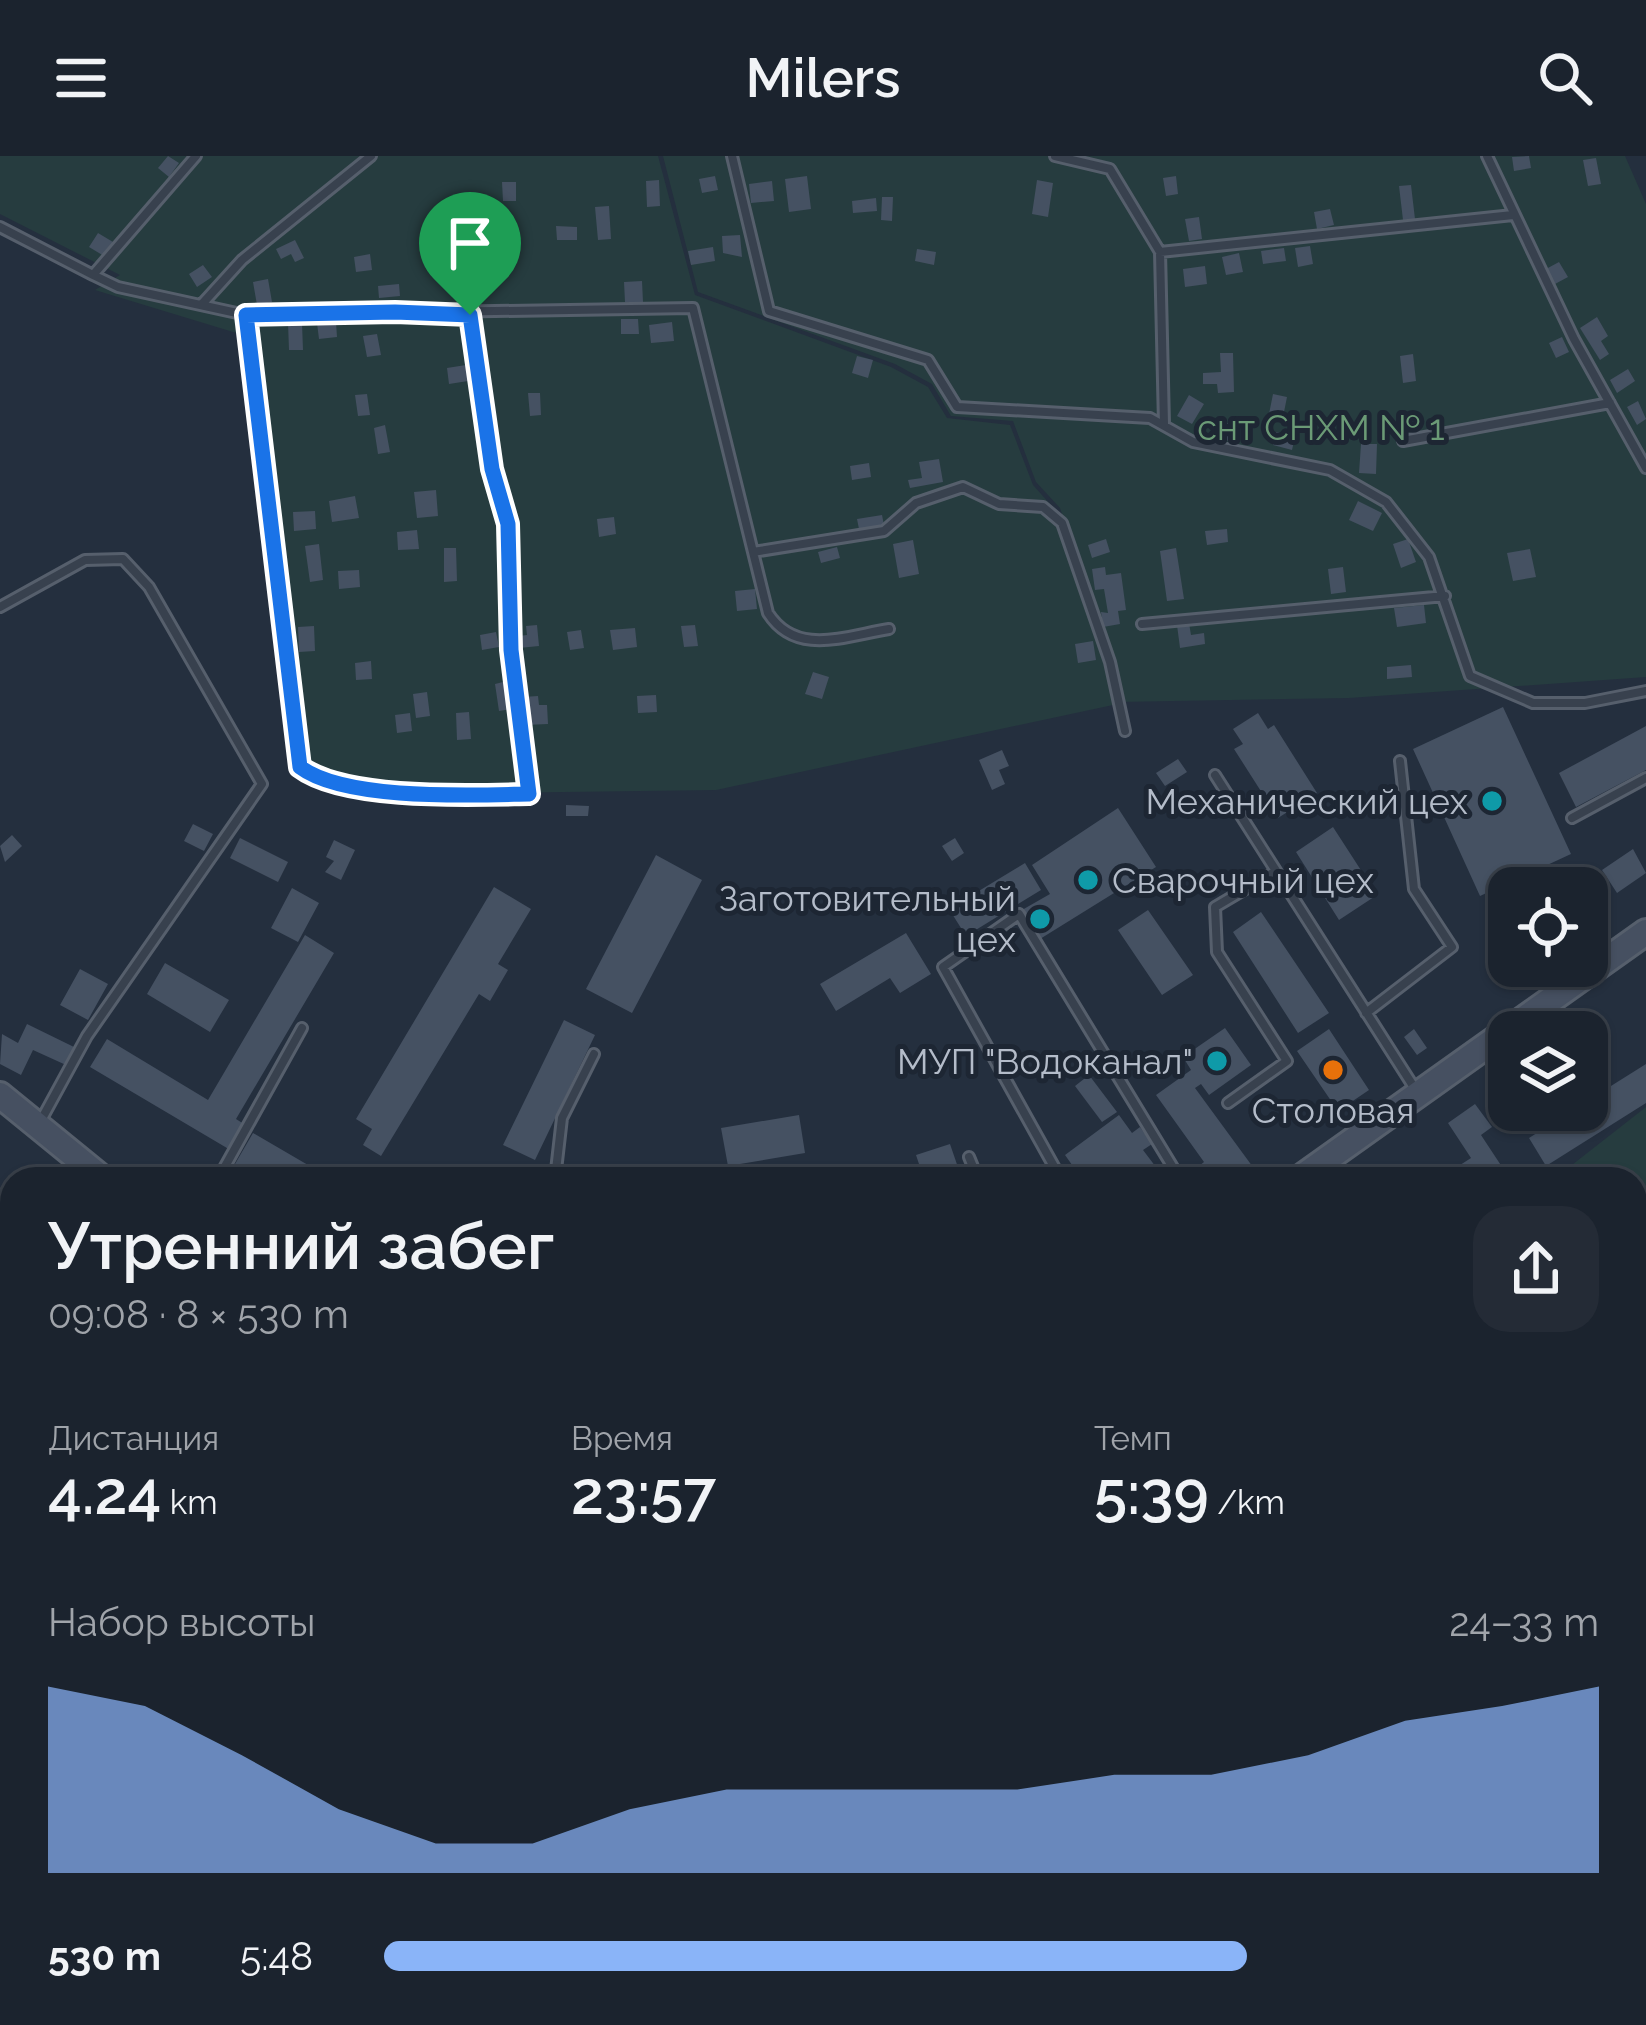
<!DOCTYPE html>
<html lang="ru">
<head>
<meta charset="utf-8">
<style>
	:root { --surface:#1b232e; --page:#242b36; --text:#f1f3f6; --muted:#a0a4aa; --line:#39404a; --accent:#8ab4f8 }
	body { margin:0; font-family:Raleway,sans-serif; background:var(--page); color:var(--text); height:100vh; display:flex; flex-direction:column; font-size:45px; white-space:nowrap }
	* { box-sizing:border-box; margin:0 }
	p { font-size:39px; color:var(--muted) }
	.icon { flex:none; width:66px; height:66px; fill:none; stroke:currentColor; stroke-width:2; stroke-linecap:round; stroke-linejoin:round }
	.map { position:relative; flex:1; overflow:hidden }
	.drawer { position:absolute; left:0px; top:1011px; width:1647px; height:858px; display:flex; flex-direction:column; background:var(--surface); border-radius:36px 36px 0 0; box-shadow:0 3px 9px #0004,0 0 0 3px var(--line) }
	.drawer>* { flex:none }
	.controls { position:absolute; left:1488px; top:711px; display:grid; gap:24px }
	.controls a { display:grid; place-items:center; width:120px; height:120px; border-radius:24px; background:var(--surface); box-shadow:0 3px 9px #0004,0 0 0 3px var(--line); font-size:60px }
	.pin { position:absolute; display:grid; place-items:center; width:102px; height:102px; color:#fff; margin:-123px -51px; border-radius:50% 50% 50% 0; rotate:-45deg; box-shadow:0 0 12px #0007 }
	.pin .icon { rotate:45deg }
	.round { display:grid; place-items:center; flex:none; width:126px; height:126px; border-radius:36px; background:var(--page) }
	.headline { display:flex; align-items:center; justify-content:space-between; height:204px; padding:0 48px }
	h1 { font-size:66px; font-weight:600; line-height:90px }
	.stats { display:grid; grid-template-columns:repeat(3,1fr); gap:18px; height:204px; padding:12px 48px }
	.stats div { display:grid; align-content:center }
	.stats b { font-size:60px; font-weight:600 }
	.stats small { font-size:33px; font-weight:400 }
	.stats p { font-size:33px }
	.chart { height:336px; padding:24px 48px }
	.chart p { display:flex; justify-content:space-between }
	.chart svg { width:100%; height:216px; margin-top:12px; fill:var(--accent); opacity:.7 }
	ul { padding:0 48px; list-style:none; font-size:39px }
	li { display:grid; grid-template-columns:192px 144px 1fr; align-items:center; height:90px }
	li i { height:30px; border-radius:15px; background:var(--accent) }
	header { display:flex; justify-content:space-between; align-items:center; height:156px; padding:0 48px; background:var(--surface); font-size:54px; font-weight:600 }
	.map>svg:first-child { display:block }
</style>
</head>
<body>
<header><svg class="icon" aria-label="menu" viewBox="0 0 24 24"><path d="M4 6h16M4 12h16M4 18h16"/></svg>Milers<svg class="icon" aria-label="search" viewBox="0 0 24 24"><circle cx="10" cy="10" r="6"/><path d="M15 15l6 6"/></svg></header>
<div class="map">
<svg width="1646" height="1869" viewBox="0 0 1646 1869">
	<rect width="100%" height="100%" fill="#242f3e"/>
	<path fill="#263c3f" d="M0,0H658L695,139L891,211L928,231L947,262L1010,269L1033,329L1058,357L1086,428L1060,352L1036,326L1013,265L951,260L932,228L895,208L698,136L663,0H1625L1646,48V521L1349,542L1117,546L1098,478L1113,549L716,634L495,637L311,626L296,617L243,179L95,134L120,119L0,58Z
		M1646,951V1869H1242L1246,1857H1635V1023H1554Z
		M85,1857H179L181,1869H87Z"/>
	<path fill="#455162" d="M168,0L179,7L169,21L158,12Z
		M1529,0L1531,12L1514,15L1512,1Z
		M1596,2L1601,28L1588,30L1583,4Z
		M715,20L718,34L702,37L699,23Z
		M807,20L811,53L789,56L785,23Z
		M1176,20L1178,38L1166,40L1163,22Z
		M659,24L660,50L647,51L646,25Z
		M1037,24L1053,27L1048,61L1032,58Z
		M772,25L774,45L751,47L749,28Z
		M502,26H516V45H503Z
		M1411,29L1415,63L1403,64L1399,30Z
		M882,41H893L892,65L881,64Z
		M467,42L472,61L458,64L454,45Z
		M876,42L877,55L853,57L852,45Z
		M609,50L611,83L598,84L595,51Z
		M1330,53L1334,69L1317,73L1314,56Z
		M1199,61L1202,83L1189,85L1185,63Z
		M556,70L577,71V84H557Z
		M98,77L113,86L104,100L89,91Z
		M740,79L742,101L723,97L722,80Z
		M295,84L304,102L295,106L291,98L281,103L276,93Z
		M1310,90L1313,108L1298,111L1295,92Z
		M713,91L715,105L691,109L688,95Z
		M1284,92L1286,105L1263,108L1261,95Z
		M917,93L936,96L934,109L915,105Z
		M1239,97L1243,116L1226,119L1222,101Z
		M370,98L372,114L356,116L354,101Z
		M1559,106L1568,121L1555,128L1546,113Z
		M203,109L212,121L197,131L189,118Z
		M1205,110L1207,128L1185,131L1183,113Z
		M268,123L272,146L257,149L253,126Z
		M642,125L643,146H625L624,126Z
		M399,128L400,140L379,142L378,130Z
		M1597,161L1608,180L1601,185L1609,198L1600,204L1580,172Z
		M621,163H638L639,178H621Z
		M336,166L337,181L319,183L317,167Z
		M672,166L674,185L651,187L649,169Z
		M288,167H302L303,194H289Z
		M377,178L381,199L367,201L363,180Z
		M1562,181L1569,196L1556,202L1549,187Z
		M1220,197H1233L1234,236L1218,237L1217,228H1203V217L1221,216Z
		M1413,198L1416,225L1403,227L1400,200Z
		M857,200L873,204L868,222L852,217Z
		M466,209L468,225L449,228L447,212Z
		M1628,213L1635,225L1617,237L1610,224Z
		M528,237H540L541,259L530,260Z
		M367,238L370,259L358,260L355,239Z
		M1273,238L1287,241L1283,261L1269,258Z
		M1189,239L1204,248L1192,268L1177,260Z
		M1638,245L1646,263L1637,269L1627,251Z
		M1238,267V284L1218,285L1217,268Z
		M385,269L390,296L378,298L374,272Z
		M1276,276L1295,281L1292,294L1273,289Z
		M1361,288H1377L1376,318L1359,317Z
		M939,303L943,326L910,332L908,324L922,322L919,306Z
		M869,307L871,321L852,324L850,310Z
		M436,334L438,360L417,362L414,336Z
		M355,340L359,362L332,366L329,345Z
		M1358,345L1382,357L1373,375L1349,364Z
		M315,355L316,373L294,375L293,356Z
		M882,359L884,369L859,373L857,363Z
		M614,361L616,378L599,381L597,363Z
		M1227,373L1228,386L1207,389L1205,375Z
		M417,374L419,393L398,394L397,376Z
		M1106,383L1110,396L1092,402L1088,389Z
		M1408,383L1416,406L1401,412L1393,388Z
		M913,384L919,418L899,422L893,388Z
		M319,388L323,424L310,426L305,390Z
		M837,391L840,402L821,407L818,396Z
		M444,392H456L457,425L444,426Z
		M1176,392L1184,443L1167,445L1160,395Z
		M1530,393L1536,421L1513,425L1507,397Z
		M1105,411L1106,419L1121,417L1126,454L1118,455L1120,468L1103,471L1101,456L1108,457L1104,433L1095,434L1092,413Z
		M1343,411L1346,436L1331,438L1328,413Z
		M359,414L360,431L339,433L338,415Z
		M755,433L757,453L737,455L735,435Z
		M1424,449L1426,467L1397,471L1394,452Z
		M1189,467L1191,479L1204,477L1205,488L1180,492L1177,469Z
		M537,469L539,490L519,492L518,480L527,479L526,470Z
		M695,469L698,490L684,491L681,470Z
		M314,470L315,495L299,496L298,471Z
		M635,472L637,491L613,494L610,474Z
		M581,474L584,492L570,494L567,476Z
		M496,476L499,491L482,494L480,479Z
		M1093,485L1096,504L1078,507L1075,488Z
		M371,505L372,523L356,524L355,507Z
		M1411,509L1412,521L1387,523V511Z
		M813,516L829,521L822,543L805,538Z
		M507,525L512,553L499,555L495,528Z
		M427,536L430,560L416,562L413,538Z
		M656,539L657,556L638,557L637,540Z
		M538,540L539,549H547L548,568L525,569L523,541Z
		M1503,551L1571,698L1480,740L1413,593Z
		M469,556L471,583L457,584L456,557Z
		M410,557L412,575L397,577L395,559Z
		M1258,557L1268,573L1274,569L1317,637L1278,662L1234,593L1243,588L1233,573Z
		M1646,570V614L1576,651L1559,617Z
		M1002,594L1009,610L999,614L1005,628L992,634L979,604Z
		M1178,603L1187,616L1165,630L1156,617Z
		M566,649L589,650L588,660H566Z
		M1118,652L1156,711L1040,783L1022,754L1050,738L1032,709Z
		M193,668L213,678L204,695L184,685Z
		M1333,671L1377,739L1339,764L1296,696Z
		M12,679L22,690L5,706L0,690Z
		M240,682L288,706L278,726L230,702Z
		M955,682L964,697L952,705L942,690Z
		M334,684L355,694L341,724L325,716L334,705L326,701Z
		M1633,693L1646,717L1617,737L1602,714Z
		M656,699L702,724L632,857L586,833Z
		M1025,707L1041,734L966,780L949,753Z
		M494,731L531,753L498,808L508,814L490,845L479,838L381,1000L363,989L372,973L356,963Z
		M292,732L319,747L298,786L271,772Z
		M1148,754L1193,819L1162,839L1118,774Z
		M1261,756L1329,857L1298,877L1233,776Z
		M906,777L931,818L900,837L890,822L836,855L820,828Z
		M305,779L334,797L236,963L247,970L232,995L90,911L107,883L208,944Z
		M165,807L229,844L210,876L147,838Z
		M80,813L108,828L88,864L60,849Z
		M564,864L595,879L535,1004L503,989Z
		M27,868L74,891L66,909L33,894L21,919L0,908L2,878L18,887Z
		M1225,872L1251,909L1209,939L1201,928L1195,932L1258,1018L1251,1023H1183L1204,1006L1156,939L1191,914L1183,901Z
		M1329,873L1369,934L1338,955L1297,895Z
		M1414,873L1427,892L1417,899L1404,881Z
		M1646,908V947L1546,1010L1529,982L1573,954H1587V945Z
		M1089,919L1117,956L1102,966L1075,930Z
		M1475,948L1492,971L1481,979L1510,1023H1464L1457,1011L1471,1002L1448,967Z
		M799,959L805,997L728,1010L721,972Z
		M1119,959L1132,977L1140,971L1152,988L1143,994L1165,1023H1082L1065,999Z
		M253,977L332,1023H261L235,1008Z
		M950,988L962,1023H924L916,999Z
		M1646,1570V1652L1635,1645V1586Z
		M0,1666L12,1721V1811L0,1813Z
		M625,1857H663L653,1869H616Z
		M771,1857H815L812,1861L821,1869H785Z"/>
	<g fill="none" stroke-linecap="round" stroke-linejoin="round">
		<defs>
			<path id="service" d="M732,0L769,155L928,204L957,251L1150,262L1193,286L1330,314L1386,346L1429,401L1470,520L1533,547H1585L1646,535
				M1055,0L1110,13L1160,96L1164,268
				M1487,0L1574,183L1646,312
				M0,71L93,119L196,0
				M1160,96L1513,59
				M93,119L118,131L246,159L693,152L768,457C796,501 845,480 889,473
				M202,148L242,104L371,0
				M246,159L300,611C345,644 473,639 529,638L511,493L508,368L492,313L469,159
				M1403,285L1610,247
				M753,396L884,375L916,347L963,331L999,348L1043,351L1062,367L1110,506L1125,575
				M0,451L85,404L123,403L149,431L262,628L87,880L39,968
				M1142,468L1445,440
				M1215,619L1417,936
				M1572,662L1646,622
				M1366,857L1452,791L1414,733L1400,605
				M1228,947L1287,905L1217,796L1215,751L1276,715
				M969,1001L978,1023
				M218,1023L302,872
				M555,1023L562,962L594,898
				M1061,1023L943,811L1019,758L1180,1023
				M843,1869L855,1857
				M1229,1869L1233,1857"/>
			<path id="minor" d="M898,1857L911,1869"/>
			<path id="tertiary" d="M0,1392L12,1390
				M197,1857L200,1869"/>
			<path id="secondary" d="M0,939L103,1023
				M1299,1023L1646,776"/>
		</defs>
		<use href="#service" stroke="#565f6c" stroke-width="14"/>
		<use href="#minor" stroke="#565f6c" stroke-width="22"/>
		<use href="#tertiary" stroke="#565f6c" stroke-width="27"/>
		<use href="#secondary" stroke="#565f6c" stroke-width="30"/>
		<use href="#service" stroke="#38414e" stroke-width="8"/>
		<use href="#minor" stroke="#38414e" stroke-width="16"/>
		<use href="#tertiary" stroke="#38414e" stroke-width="21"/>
		<use href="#secondary" stroke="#465061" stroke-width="24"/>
	</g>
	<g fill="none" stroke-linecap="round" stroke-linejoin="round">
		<defs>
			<path id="route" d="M395,156L470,159L492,313L508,368L511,494L529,638C473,639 345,645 300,611L246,159Z"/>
		</defs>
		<use href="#route" stroke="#fff" stroke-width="24"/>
		<use href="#route" stroke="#1a73e8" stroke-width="15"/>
	</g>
	<g fill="#0f9aa8" stroke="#1d2633" stroke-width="4.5">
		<circle cx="1492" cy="645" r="12"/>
		<circle cx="1088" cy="724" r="12"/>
		<circle cx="1040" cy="763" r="12"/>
		<circle cx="1217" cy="905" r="12"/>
	</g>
	<circle fill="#e8710a" stroke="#1d2633" stroke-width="4.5" cx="1333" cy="914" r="12"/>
	<g text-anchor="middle" stroke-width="10" stroke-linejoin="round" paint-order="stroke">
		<g font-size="36" fill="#6b9a76" stroke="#1d2633">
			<text x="1321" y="284">снт СНХМ № 1</text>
		</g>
		<g font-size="36" fill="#b4bcc9" stroke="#1d2633" text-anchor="end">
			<text x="1468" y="658">Механический цех</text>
			<text x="1112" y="737" text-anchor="start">Сварочный цех</text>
			<text x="1016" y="755">Заготовительный<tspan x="1016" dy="41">цех</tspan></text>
			<text x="1193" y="918">МУП "Водоканал"</text>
			<text x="1333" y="967" text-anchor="middle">Столовая</text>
		</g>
	</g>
</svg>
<div class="controls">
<a><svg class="icon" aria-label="locate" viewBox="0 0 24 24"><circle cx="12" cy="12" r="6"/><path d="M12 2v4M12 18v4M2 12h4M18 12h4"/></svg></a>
<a><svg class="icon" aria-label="layers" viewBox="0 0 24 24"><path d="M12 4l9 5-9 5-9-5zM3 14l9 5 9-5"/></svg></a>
</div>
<div class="pin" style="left:470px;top:159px;background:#1e9e55"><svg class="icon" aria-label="arrive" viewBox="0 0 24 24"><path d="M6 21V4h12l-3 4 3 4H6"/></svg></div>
<section class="drawer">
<div class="headline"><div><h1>Утренний забег</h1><p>09:08 · 8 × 530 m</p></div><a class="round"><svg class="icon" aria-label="share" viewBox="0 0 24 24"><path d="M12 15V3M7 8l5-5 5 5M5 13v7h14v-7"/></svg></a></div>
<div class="stats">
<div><p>Дистанция</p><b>4.24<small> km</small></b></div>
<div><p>Время</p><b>23:57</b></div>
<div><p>Темп</p><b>5:39<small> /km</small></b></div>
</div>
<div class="chart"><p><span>Набор высоты</span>24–33 m</p>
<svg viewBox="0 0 160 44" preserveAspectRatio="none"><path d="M0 44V6L10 10L20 20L30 31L40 38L50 38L60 31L70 27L80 27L90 27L100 27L110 24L120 24L130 20L140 13L150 10L160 6V44z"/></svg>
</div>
<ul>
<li><b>530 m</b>5:48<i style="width:71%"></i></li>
</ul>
</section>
</div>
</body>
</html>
